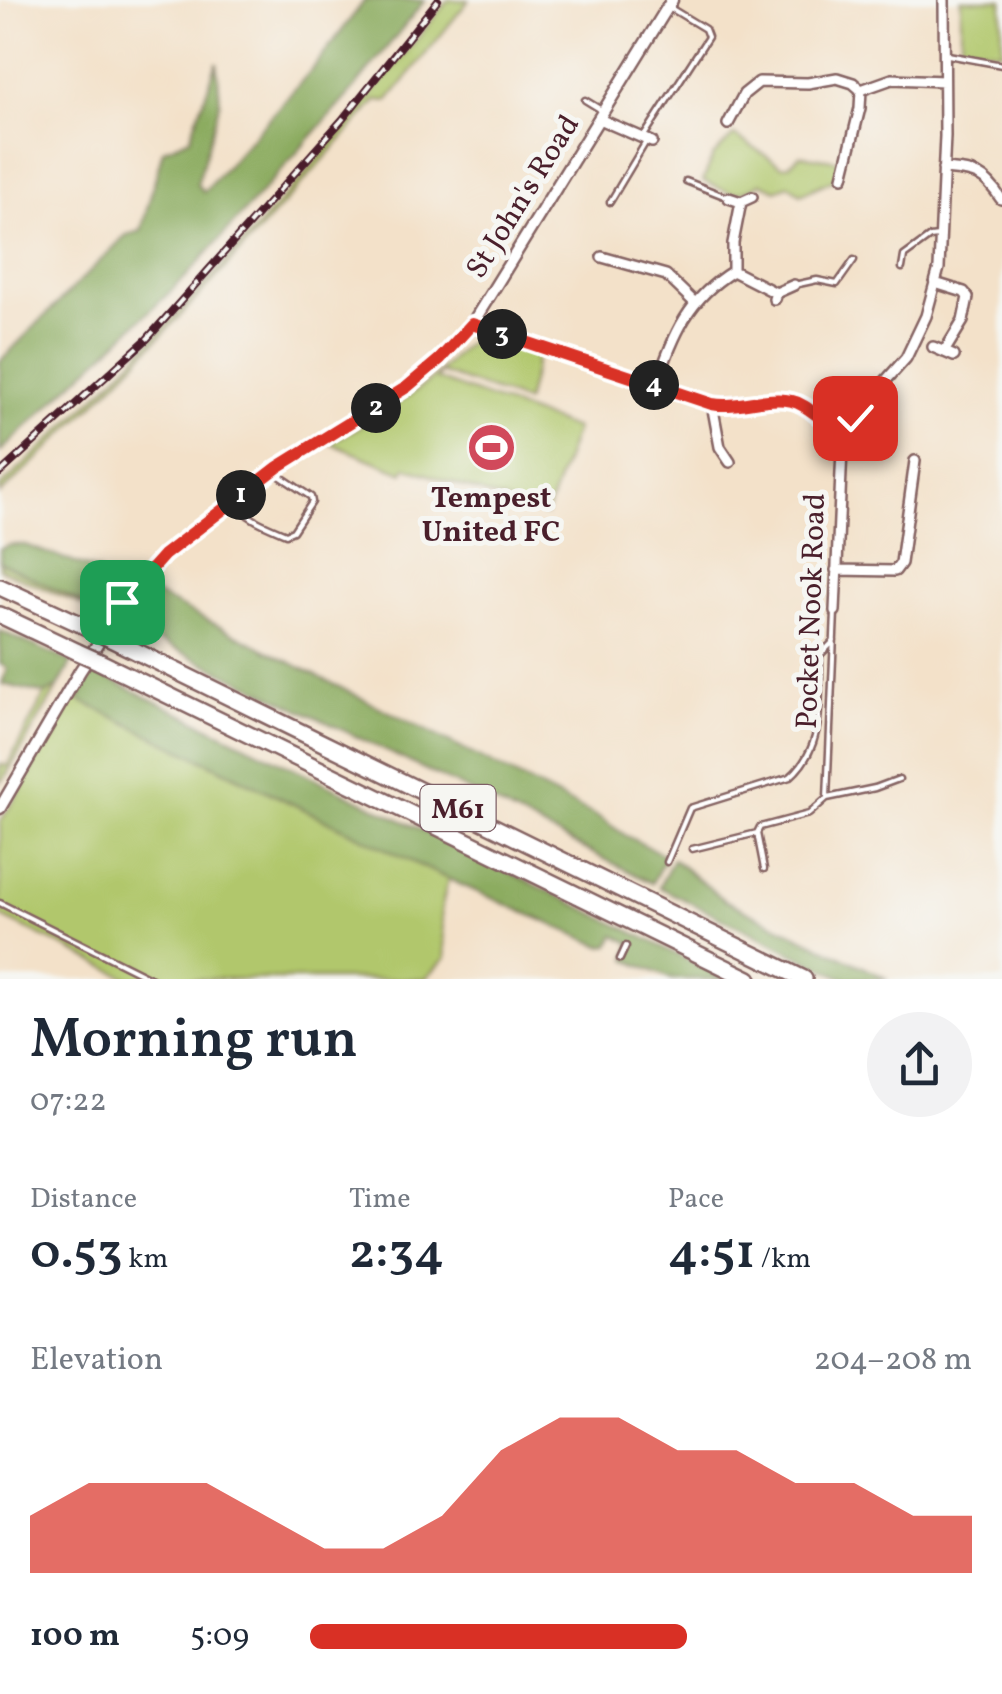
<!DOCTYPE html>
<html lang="en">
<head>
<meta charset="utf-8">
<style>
	:root { --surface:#fff; --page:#f2f2f3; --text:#1f2937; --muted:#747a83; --accent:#d93025 }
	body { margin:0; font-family:Vollkorn,serif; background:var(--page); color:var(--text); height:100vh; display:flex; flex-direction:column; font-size:38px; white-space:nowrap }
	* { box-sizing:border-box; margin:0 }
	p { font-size:32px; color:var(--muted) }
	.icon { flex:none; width:55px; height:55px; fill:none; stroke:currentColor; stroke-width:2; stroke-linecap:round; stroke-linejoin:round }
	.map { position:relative; height:979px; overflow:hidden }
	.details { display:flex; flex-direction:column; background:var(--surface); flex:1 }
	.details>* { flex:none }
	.pin { position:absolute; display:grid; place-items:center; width:85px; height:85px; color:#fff; margin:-42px; border-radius:20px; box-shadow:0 5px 15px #0006 }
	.km { position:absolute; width:50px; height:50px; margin:-25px; border-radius:50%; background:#222; color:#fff; font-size:28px; line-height:50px; text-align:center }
	.round { display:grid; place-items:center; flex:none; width:105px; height:105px; border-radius:52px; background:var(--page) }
	.head { display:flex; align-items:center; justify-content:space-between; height:170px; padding:0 30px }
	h1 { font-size:55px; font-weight:600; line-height:75px }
	.metrics { display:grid; grid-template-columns:repeat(3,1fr); gap:15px; height:170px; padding:10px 30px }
	.metrics div { display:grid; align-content:center }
	.metrics b { font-size:50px; font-weight:600 }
	.metrics small { font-size:28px; font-weight:400 }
	.metrics p { font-size:28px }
	.chart { height:280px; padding:20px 30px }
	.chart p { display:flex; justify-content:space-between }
	.chart svg { width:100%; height:180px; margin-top:10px; fill:var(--accent); opacity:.7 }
	ul { padding:0 30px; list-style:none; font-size:32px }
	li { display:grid; grid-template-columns:160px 120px 1fr; align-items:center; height:75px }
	li i { height:25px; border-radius:12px; background:var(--accent) }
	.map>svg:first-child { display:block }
</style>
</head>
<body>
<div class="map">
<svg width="1002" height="979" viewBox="0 0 1002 979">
	<rect width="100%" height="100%" fill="#f6f6f2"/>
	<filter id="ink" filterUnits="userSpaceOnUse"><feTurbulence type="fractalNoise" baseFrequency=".01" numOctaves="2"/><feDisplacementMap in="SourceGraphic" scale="20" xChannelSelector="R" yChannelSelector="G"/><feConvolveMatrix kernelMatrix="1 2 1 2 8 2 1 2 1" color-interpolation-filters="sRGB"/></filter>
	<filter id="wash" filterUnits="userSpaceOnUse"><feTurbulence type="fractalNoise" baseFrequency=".0048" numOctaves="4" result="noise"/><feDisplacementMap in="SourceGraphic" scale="40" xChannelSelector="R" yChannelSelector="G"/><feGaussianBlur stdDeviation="2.25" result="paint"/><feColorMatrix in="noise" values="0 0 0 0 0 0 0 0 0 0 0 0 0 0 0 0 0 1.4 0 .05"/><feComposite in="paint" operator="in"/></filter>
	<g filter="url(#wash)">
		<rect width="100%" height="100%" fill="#f3e1c9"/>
		<path fill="#b1c76c" stroke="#7e734c" stroke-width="2.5" d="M448,0H469L388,101L377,100C256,236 134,371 0,494V487C163,339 312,173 448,0Z
			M961,0H1002V52L961,45Z
			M734,135L782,166L789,165L800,155L841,161L837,178L801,194L789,185L776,190L761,183C735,200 729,192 703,181L713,156Z
			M482,335L538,355L526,402L440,372L437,379L576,429L546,515L406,467L403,473L330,443C365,424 398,405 429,381C447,366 461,344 482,335Z
			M0,562L101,612L100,613L0,569Z
			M79,685L84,688L79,700L448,879L441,911L446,958L425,979H130L0,916V822L32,771L30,769Z
			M58,687L4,779L0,782V764L7,766L45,694Z"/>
		<path fill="#8cac60" stroke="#6b6646" stroke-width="2.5" d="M365,0H425L352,91L186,277L0,452V361L126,235L141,231L163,150L190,138L217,62L220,102L197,185L204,192L314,67Z
			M8,545H25L98,571L114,593L101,612L0,562V549Z
			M141,587L600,818L625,835L666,856L652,883L494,803L121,623Z
			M0,631L72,662L58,687L45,694L2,684L7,668L0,664Z
			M93,671L637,934L725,979H672L627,960L631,943L615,935L610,945L601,946L448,879L79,700Z
			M673,859L726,901L888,979H845L659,887Z"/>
	</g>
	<g filter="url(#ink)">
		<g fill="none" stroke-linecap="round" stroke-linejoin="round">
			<defs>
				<path id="service" d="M948,55L1002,65
					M585,100L603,111
					M644,136L708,37L705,29L672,9
					M686,181L729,198
					M610,202L647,140
					M902,268L904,256L930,237L938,236
					M794,285L817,280L837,284L854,260
					M234,501C248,520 265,525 286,534L293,531L312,502L311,497L274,472
					M827,798L835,612
					M692,849L757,833
					M667,862L690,808L790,777C826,746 819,699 820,655L834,641
					M764,869L757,833L760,827L809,814L827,798L875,788L899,779
					M0,903L152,979
					M620,959L626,946"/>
				<path id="minor" d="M861,90L892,79L944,81
					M599,119L652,142
					M728,124L744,94L759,82L808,83L837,78L853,83L861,90L860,108L843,177
					M943,169C974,172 983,171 1001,199
					M729,198L741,202L752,197
					M602,257L666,275L695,303
					M733,271L776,293
					M935,283L964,292L968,297L963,321L944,352
					M774,299L776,293L794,285
					M472,324L712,404L792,400L827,424H847L906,358L926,316L939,268L945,136L944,0
					M933,347L954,356
					M656,385C674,336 686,300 733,271V243L741,202
					M712,404L720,447L730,462
					M836,570L895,571L901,563L915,461
					M835,611L843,426"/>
				<path id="tertiary" d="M0,808L80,671L138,582L164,555L278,467L407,387L440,359L472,324L672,0"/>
				<path id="motorway" d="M0,587L91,629
					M0,615L78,652
					M111,639L804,979
					M98,661L749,979"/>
			</defs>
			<use href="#service" stroke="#856362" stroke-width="9"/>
			<use href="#minor" stroke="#856362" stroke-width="14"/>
			<use href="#tertiary" stroke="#856362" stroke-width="15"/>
			<use href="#motorway" stroke="#856362" stroke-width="20"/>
			<use href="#service" stroke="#fff" stroke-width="4"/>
			<use href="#minor" stroke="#fff" stroke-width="9"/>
			<use href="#tertiary" stroke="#fff" stroke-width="10"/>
			<use href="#motorway" stroke="#fff" stroke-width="15"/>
			<defs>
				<path id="rail" d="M0,473L147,339L342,120L438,0"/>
			</defs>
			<use href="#rail" stroke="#4a1f2b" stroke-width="8"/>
			<use href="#rail" stroke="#f6f6f2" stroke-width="4" stroke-dasharray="11" stroke-linecap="butt"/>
			<defs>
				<path id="motorway-bridge" d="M91,629L111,639
					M78,652L98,661"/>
			</defs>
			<use href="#motorway-bridge" stroke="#856362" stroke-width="20" stroke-linecap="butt"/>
			<use href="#motorway-bridge" stroke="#fff" stroke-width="15"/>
		</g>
	</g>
	<g fill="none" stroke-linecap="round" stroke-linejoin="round" filter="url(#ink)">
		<defs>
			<path id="route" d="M122,602L164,555L278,467L407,387L440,359L472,324L712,404C738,409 767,395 792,401C817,406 829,441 855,418"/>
		</defs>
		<use href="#route" stroke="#fff" stroke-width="20"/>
		<use href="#route" stroke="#d93025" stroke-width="12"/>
	</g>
	<defs>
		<symbol id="stadium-disc" viewBox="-11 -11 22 22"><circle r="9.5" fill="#d1495b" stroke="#f6f6f2"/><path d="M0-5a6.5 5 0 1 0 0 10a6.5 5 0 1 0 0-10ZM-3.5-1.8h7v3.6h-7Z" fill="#fff"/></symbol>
	</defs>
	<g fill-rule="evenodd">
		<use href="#stadium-disc" x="464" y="420" width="55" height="55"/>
	</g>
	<g text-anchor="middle" stroke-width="10" stroke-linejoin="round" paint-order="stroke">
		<rect fill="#f6f6f2" stroke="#7e6067" stroke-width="2.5" x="420.5" y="785" width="75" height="46" rx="8"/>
		<g font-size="28" font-weight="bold" fill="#4a1f2b">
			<text x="458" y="818">M61</text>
		</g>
		<g font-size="30" fill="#4a1f2b" stroke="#f6f6f2">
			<text transform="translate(522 196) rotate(-58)" y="10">St John's Road</text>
			<text transform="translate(810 611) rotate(-88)" y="10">Pocket Nook Road</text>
		</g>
		<g font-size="30" font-weight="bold" fill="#4a1f2b" stroke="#f6f6f2">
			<text x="491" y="507">Tempest<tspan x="491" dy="34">United FC</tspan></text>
		</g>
	</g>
</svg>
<div class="pin" style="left:122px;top:602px;background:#1e9e55"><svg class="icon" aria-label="arrive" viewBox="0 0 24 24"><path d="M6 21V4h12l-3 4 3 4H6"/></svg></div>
<div class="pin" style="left:855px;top:418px;background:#d93025"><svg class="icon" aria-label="check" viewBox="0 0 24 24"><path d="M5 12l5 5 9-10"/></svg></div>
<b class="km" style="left:241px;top:495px">1</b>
<b class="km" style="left:376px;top:408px">2</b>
<b class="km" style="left:502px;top:334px">3</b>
<b class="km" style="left:654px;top:385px">4</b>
</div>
<section class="details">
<div class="head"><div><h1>Morning run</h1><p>07:22</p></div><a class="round"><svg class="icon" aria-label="share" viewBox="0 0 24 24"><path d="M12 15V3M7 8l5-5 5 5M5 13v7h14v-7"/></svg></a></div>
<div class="metrics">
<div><p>Distance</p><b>0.53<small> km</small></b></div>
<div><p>Time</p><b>2:34</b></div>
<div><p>Pace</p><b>4:51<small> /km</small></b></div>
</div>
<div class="chart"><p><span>Elevation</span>204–208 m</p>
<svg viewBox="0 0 160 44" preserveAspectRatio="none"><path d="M0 44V30L10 22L20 22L30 22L40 30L50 38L60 38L70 30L80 14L90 6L100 6L110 14L120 14L130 22L140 22L150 30L160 30V44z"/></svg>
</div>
<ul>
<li><b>100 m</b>5:09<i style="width:57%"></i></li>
</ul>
</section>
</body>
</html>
